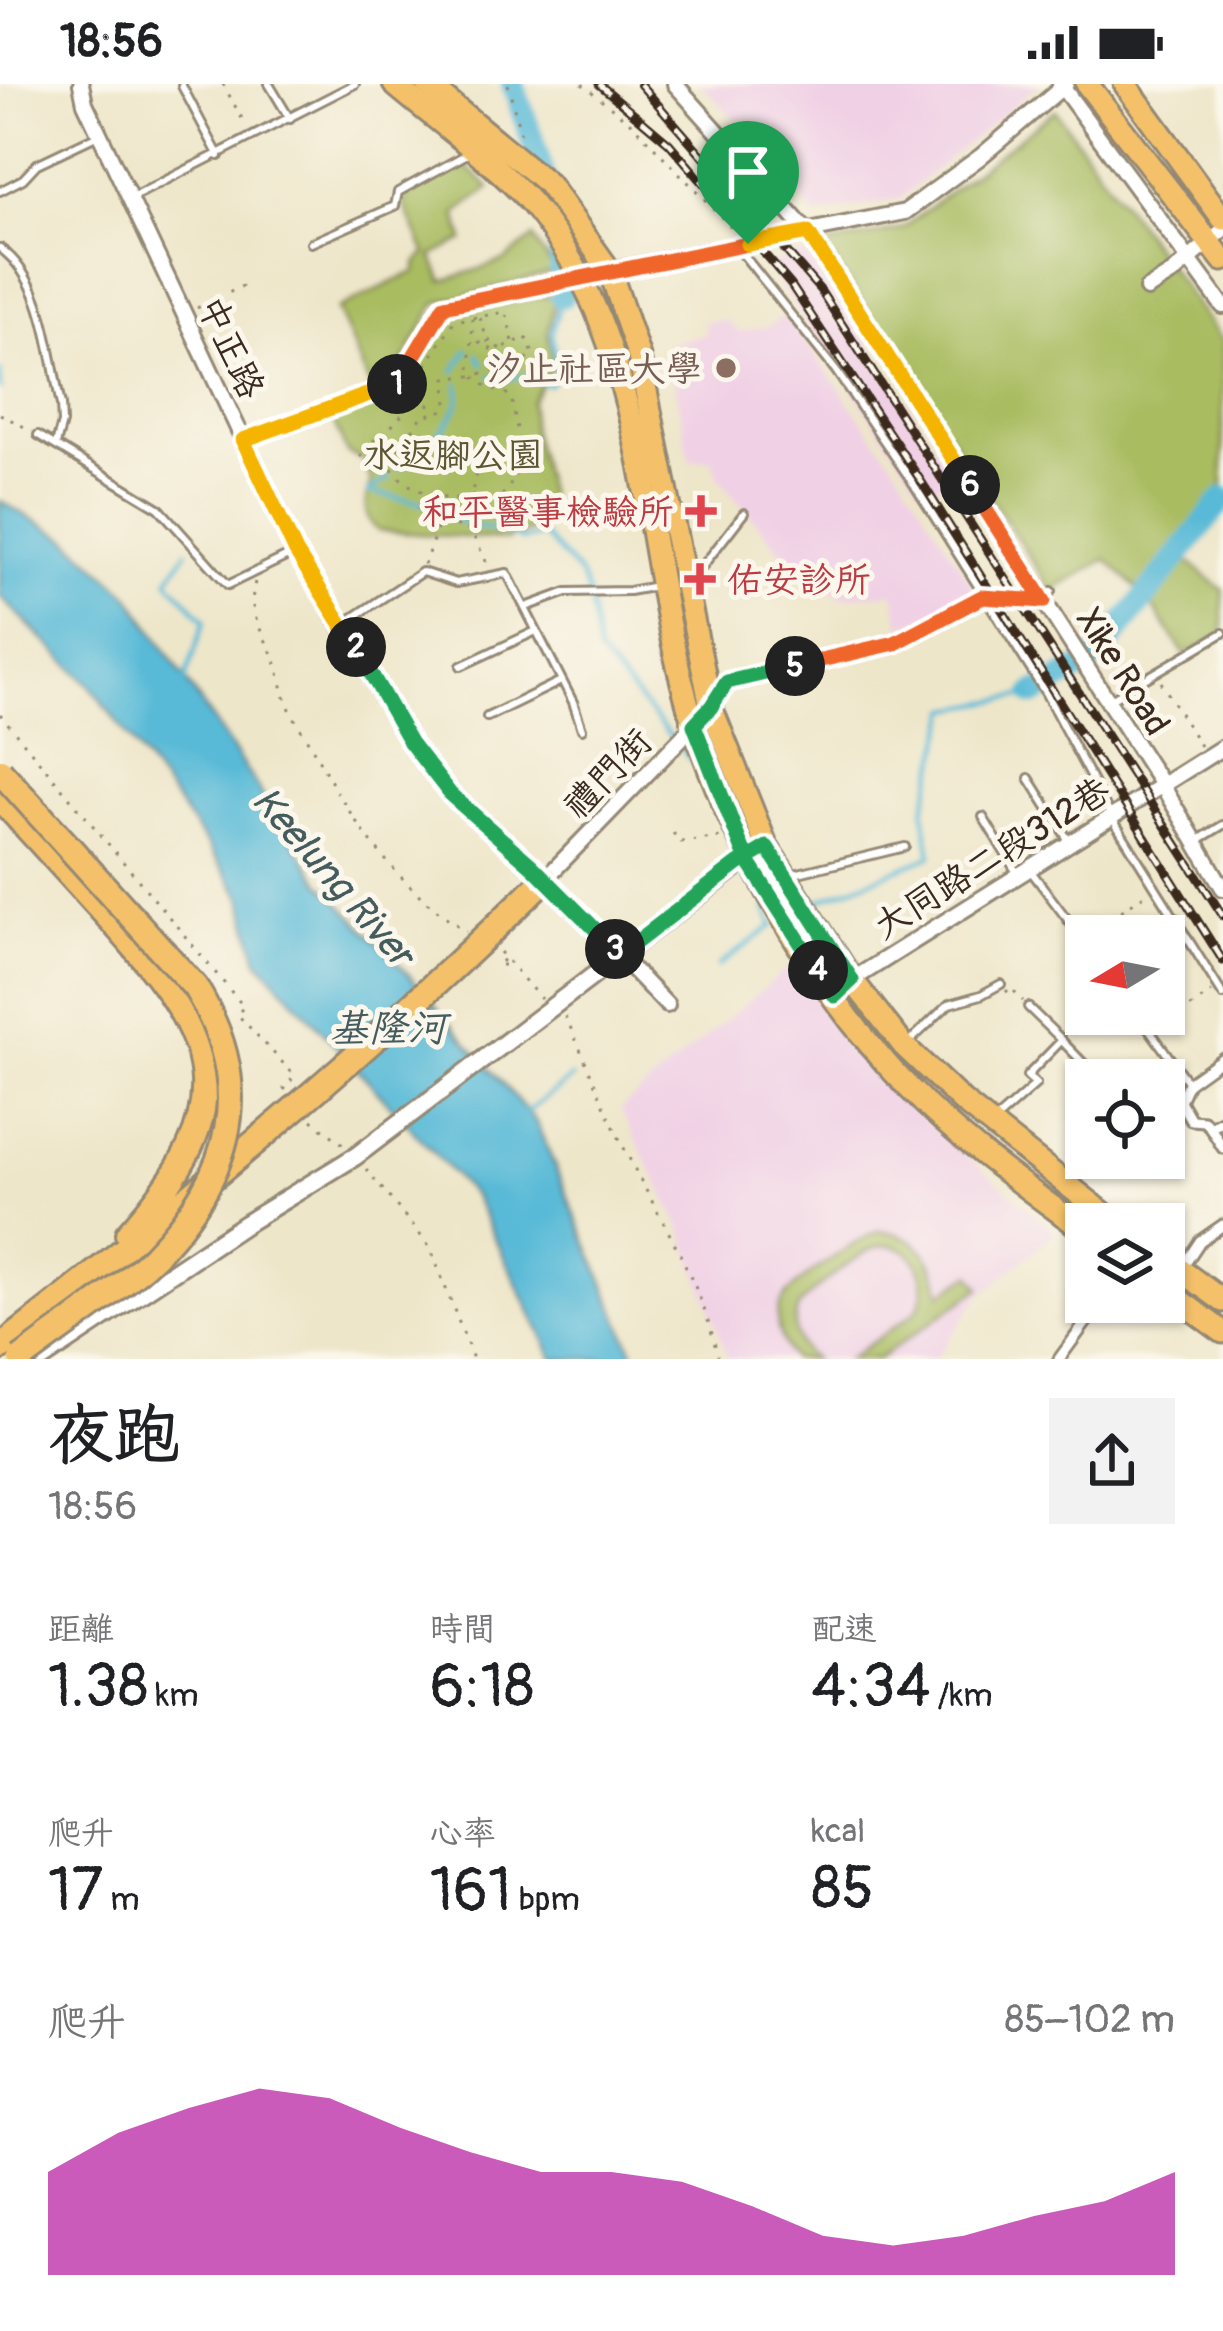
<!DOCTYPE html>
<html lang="zh-TW">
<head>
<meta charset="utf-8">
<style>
	:root { --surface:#fff; --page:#f2f2f2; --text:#202124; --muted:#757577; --accent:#b5179e }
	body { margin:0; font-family:Pangolin,"LXGW WenKai TC",sans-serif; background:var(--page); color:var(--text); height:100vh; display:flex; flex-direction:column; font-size:45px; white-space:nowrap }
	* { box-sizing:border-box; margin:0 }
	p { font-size:39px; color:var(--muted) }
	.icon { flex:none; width:66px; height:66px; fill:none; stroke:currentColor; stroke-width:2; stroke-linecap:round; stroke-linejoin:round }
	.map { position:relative; height:1275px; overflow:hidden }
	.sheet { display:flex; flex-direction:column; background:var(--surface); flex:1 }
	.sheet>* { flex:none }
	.needle { width:78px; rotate:260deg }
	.tools { position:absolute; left:1065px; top:831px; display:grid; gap:24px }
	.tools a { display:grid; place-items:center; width:120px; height:120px; border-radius:0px; background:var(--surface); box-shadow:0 3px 9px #0004; font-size:60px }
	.pin { position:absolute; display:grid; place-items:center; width:102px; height:102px; color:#fff; margin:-123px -51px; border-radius:50% 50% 50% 0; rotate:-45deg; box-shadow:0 0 12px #0007 }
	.pin .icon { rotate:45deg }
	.km { position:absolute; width:60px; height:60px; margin:-30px; border-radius:50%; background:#222; color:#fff; font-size:33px; line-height:60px; text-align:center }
	.round { display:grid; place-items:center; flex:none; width:126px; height:126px; border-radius:0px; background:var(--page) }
	.summary { display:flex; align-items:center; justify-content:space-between; height:204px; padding:0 48px }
	h1 { font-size:66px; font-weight:600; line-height:90px }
	.metrics { display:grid; grid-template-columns:repeat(3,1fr); gap:18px; height:204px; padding:12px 48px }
	.metrics div { display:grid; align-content:center }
	.metrics b { font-size:60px; font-weight:600 }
	.metrics small { font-size:33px; font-weight:400 }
	.metrics p { font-size:33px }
	.chart { height:336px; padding:24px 48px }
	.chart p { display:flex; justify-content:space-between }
	.chart svg { width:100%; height:216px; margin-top:12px; fill:var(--accent); opacity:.7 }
	.status { display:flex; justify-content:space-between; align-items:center; height:84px; padding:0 60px; background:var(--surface); direction:ltr }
	.status svg { height:33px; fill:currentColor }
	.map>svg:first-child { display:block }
</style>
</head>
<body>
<div class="status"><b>18:56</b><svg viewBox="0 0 49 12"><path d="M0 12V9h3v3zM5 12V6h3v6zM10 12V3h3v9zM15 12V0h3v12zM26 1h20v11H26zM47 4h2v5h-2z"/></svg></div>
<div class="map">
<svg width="1223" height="1275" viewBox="0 0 1223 1275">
	<rect width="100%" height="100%" fill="#fbf7ec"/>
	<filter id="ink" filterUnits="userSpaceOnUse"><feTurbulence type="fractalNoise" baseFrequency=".00833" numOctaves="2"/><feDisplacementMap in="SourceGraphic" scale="24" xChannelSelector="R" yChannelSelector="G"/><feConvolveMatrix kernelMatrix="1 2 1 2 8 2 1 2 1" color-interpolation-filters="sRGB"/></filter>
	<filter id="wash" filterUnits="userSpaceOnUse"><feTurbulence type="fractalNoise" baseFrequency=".004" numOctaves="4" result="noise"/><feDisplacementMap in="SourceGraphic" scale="48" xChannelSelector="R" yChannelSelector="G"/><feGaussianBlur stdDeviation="2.7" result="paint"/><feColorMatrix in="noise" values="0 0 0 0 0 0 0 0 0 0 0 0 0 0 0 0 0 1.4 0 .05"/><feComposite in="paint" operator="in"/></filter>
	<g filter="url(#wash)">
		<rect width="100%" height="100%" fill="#eee6c9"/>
		<path fill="#f0d0e5" d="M701,0H1039L900,115L814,131L774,75Z
			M805,170L868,258L954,392L924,410L765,180Z
			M785,230L901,389L976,507L901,544L894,508L841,514L779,465L718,394L712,375L690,377L667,259L705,251V238L725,236L739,248L770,242Z
			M789,883L881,993L921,1033L1056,1148L978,1214L935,1275H728L681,1143L620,1025Z"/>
		<path fill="#a9bc60" stroke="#72733f" stroke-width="3" d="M1055,26L1223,258V426L1186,476L1223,506V549L1185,571L1146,513L1106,475L1052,507L825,162L903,144Z
			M464,80L490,104L456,130L464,156L432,172L443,197L504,177L533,154L555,188L436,219L396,290L369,300L337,225L416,187V180L426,170L403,119L411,109Z
			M557,210L548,249L553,282L531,318L532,346L554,437L506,456L378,447C361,430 364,418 371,397L362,375L347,369L331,332L403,305L450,229Z
			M878,1147C917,1148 936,1175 941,1210L971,1190L981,1204L878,1275H848L914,1229C935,1205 918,1156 882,1162C861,1165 813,1207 798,1223C791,1243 795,1262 813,1275H792C782,1260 773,1240 780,1221C788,1200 857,1157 878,1147Z"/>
		<path fill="#58bad7" stroke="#4a727a" stroke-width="3" d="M0,417L68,455L129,511L322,800L410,892L536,1038L636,1275H554L475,1114L258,876L242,813L196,745L89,600L0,512Z"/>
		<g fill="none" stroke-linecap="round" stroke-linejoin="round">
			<path stroke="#58bad7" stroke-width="4.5" d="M478,271L483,280
				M454,287L468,266
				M0,288V305
				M491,292L500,296L524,292L549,301L557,292L552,249L562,212
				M400,384C421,363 468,334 458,300
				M368,408L424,419
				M368,408L389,394
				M450,432C474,448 499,442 522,456L543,451L580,491L589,511L598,569L699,685
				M184,599L205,536L168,496L187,467
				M810,820L931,772L924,727L950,625L1034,610
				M766,825L773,842
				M718,882L774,841
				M524,1030L572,994"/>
			<path stroke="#58bad7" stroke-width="24" d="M513,0C536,68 565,139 562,212
				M1099,571L1223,415
				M1034,610L1089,580"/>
		</g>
	</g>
	<g filter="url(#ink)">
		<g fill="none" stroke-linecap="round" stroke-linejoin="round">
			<defs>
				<path id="service" d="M269,0L290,35
					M182,2L219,72
					M0,107L23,95L37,80L96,52
					M133,113L355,0
					M311,159L395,122L398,108L469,69
					M737,163L836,287L913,399L1046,610L1112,734L1223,911
					M0,164C45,196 49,270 61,321L62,339L56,360
					M38,351L159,424L228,501L296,468
					M246,355L397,301L444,222L571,194
					M691,497L744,429
					M526,523L567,508L629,507L657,502
					M342,541L422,488L456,499L507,489L573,618L582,645
					M461,582L536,547
					M1109,616L1223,549
					M715,617L727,598L895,559L982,513L1044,517L1052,507
					M487,633L561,597
					M1029,694L1069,757
					M983,733L1017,789
					M1195,758L1223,741
					M1030,786L1086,860
					M790,791L905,763
					M1138,930L1188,999
					M1062,957L1097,993
					M907,960L949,920L981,911L1001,900
					M993,1038L1036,1000L1027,992L1062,956L1028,923"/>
				<path id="pedestrian" d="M1223,974L1188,999L1180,1017L1191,1036L1204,1037L1210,1043L1223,1036
					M1210,1043L1223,1064
					M1180,1187L1200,1157L1223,1141
					M1059,1275L1101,1218"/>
				<path id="minor" d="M81,0L85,19L296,468L410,657L451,711L533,782L667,921
					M675,0L808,149L1162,701L1223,804
					M1060,0L1223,222
					M582,192L905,128L980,73L1066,0
					M1147,205L1173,189L1223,146
					M545,795L696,639
					M835,912L852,896L1223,663"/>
				<path id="tertiary" d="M42,1275L245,1140L356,1072L755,769"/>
				<path id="primary" d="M394,0C435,35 497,80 531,119C654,264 639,469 694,641C733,764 819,913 910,1005C963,1059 1026,1103 1086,1148
					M427,0L548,100L610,187L639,273L711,623L767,763L852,896L904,962L963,1018L1117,1140
					M1087,0L1223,176
					M1125,0L1223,135
					M1164,1174L1223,1217
					M1164,1205L1223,1248"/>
				<path id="motorway" d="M0,714C37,754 74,795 111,836C219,956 244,1021 128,1150
					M0,1264C190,1116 374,964 545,795"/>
			</defs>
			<use href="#service" stroke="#948874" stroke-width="12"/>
			<use href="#pedestrian" stroke="#948874" stroke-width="15"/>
			<use href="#minor" stroke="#948874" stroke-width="20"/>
			<use href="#tertiary" stroke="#948874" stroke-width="22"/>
			<use href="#primary" stroke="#948874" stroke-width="27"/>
			<use href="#motorway" stroke="#948874" stroke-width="30"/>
			<path stroke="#948874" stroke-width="3" stroke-dasharray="3 9" stroke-linecap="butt" d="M223,0L246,42
				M508,0L522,56
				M582,0L631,39L736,148
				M197,224L251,198
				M473,234L470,287C482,305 493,303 511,312L519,356C492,380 478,362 472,410L464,415C437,416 403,405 390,381C394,363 413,349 422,332L440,328L447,322L446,294L473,292L544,270
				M480,234L487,255L504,267L483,255L479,258L499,270L507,280
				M505,263L526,253L534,272
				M419,297L433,330
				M0,330L32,347
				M464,369L479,377
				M388,380L368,387L359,367L387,347L404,329L405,314L454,237L506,228L514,262
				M472,411L483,430L506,433L511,428L501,413C517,391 520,393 515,363
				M431,414L438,430L417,424V428L471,447L490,485
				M424,481L447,416
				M255,498C246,531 264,548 275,577C280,588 281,601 285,613C292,633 306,652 316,671C354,741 398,803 466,847
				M1161,598L1200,662
				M0,630L244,923L237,930L295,992L284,1004L286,1006
				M673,749L681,758L721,753
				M1092,848L1148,808
				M1164,867L1177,858
				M500,868L541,915
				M504,881H497L504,875
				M1006,906L1011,912L1015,908L1023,917
				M565,932C587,978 604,1025 627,1070C660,1136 704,1201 718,1275
				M1161,944L1212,908
				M312,1036L344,1061
				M366,1085L430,1163L473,1275"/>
			<use href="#service" stroke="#fff" stroke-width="6"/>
			<use href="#pedestrian" stroke="#fff" stroke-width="9"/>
			<use href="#minor" stroke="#fff" stroke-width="14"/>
			<use href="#tertiary" stroke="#fff" stroke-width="16"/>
			<use href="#primary" stroke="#f4c16a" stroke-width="21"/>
			<use href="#motorway" stroke="#f4c16a" stroke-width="24"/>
			<defs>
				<path id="rail" d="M599,0L669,59L791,201L921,397L1223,877
					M640,0L820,206L1223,832"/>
			</defs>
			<use href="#rail" stroke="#3b2a1e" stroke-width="9"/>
			<use href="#rail" stroke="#fbf7ec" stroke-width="4.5" stroke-dasharray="14" stroke-linecap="butt"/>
			<defs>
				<path id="motorway-bridge" d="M0,687L195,903C256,1002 234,1090 154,1172C115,1210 64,1242 21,1275"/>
			</defs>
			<use href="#motorway-bridge" stroke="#948874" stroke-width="30" stroke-linecap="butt"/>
			<use href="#motorway-bridge" stroke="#f4c16a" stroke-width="24"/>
		</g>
	</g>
	<g fill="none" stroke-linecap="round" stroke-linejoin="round" filter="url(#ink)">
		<defs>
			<path id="split-1" d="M397,300L444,222L748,160"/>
			<path id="split-2" d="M356,563L296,468L243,356L397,300"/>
			<path id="split-3" d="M356,563L410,658L451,711L532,782L615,865"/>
			<path id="split-4" d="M615,865L621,870L738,780L767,763L852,896L835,912L818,886"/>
			<path id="split-5" d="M795,582L727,598L711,623L694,641L746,774L818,886"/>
			<path id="split-6" d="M795,582L895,559L982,513L1044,517L970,401"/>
			<path id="split-7" d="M748,160L808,149L970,401"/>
		</defs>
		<use href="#split-1" stroke="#fff" stroke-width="24"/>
		<use href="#split-2" stroke="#fff" stroke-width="24"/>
		<use href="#split-3" stroke="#fff" stroke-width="24"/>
		<use href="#split-4" stroke="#fff" stroke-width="24"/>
		<use href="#split-5" stroke="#fff" stroke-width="24"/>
		<use href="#split-6" stroke="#fff" stroke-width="24"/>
		<use href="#split-7" stroke="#fff" stroke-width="24"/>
		<use href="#split-1" stroke="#f0652b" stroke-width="15"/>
		<use href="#split-2" stroke="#f5b400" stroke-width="15"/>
		<use href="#split-3" stroke="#22a559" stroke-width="15"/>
		<use href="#split-4" stroke="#22a559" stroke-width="15"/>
		<use href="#split-5" stroke="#22a559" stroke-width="15"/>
		<use href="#split-6" stroke="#f0652b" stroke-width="15"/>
		<use href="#split-7" stroke="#f5b400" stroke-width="15"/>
	</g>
	<circle fill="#8d6e63" stroke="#fbf7ec" stroke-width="4.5" cx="726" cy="284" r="12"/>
	<g fill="#e0444e" stroke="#fbf7ec" stroke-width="4.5">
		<path d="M695 409h12v12h12v12h-12v12h-12v-12h-12v-12h12z"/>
		<path d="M694 477h12v12h12v12h-12v12h-12v-12h-12v-12h12z"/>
	</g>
	<g text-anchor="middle" stroke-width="10" stroke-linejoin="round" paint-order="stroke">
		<g font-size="36" fill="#3b2a1e" stroke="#fbf7ec">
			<text transform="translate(232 263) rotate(65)" y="13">中正路</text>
			<text transform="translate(1124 587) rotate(58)" y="13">Xike Road</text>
			<text transform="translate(607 689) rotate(-46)" y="13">禮門街</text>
			<text transform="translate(991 773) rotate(-32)" y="13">大同路二段312巷</text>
		</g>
		<g font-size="36" fill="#785e54" stroke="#fbf7ec" text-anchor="end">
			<text x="702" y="297">汐止社區大學</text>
		</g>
		<g font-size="36" fill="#5c5632" stroke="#fbf7ec">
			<text x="453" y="383">水返腳公園</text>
		</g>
		<g font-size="36" fill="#be3a42" stroke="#fbf7ec" text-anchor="end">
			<text x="674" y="440">和平醫事檢驗所</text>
			<text x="727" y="508" text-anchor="start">佑安診所</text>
		</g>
		<g font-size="39" font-style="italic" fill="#455c5f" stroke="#fbf7ec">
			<text transform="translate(334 792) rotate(49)" y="14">Keelung River</text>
			<text x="388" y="957">基隆河</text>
		</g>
	</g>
</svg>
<div class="tools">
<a><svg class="needle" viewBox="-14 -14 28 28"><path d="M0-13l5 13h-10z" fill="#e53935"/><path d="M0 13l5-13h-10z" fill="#757577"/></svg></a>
<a><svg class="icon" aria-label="locate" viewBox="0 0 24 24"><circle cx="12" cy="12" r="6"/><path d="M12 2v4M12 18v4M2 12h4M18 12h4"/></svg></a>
<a><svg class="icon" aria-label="layers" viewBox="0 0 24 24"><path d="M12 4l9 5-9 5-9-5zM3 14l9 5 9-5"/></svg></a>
</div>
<div class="pin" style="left:748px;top:160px;background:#1e9e55"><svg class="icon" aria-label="arrive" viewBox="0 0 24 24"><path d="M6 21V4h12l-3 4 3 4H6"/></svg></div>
<b class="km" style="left:397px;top:300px">1</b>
<b class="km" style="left:356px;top:563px">2</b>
<b class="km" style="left:615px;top:865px">3</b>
<b class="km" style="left:818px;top:886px">4</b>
<b class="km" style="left:795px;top:582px">5</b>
<b class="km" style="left:970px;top:401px">6</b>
</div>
<section class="sheet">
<div class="summary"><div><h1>夜跑</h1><p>18:56</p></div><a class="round"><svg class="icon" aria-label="share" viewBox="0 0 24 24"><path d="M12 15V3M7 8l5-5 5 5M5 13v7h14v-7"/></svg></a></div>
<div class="metrics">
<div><p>距離</p><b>1.38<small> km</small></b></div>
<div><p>時間</p><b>6:18</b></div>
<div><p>配速</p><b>4:34<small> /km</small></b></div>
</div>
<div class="metrics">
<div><p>爬升</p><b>17<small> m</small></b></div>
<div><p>心率</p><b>161<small> bpm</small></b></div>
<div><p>kcal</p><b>85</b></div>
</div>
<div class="chart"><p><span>爬升</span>85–102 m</p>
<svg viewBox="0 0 160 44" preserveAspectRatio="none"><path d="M0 44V23L10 15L20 10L30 6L40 8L50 14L60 19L70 23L80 23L90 25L100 30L110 36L120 38L130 36L140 32L150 29L160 23V44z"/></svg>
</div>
</section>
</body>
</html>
